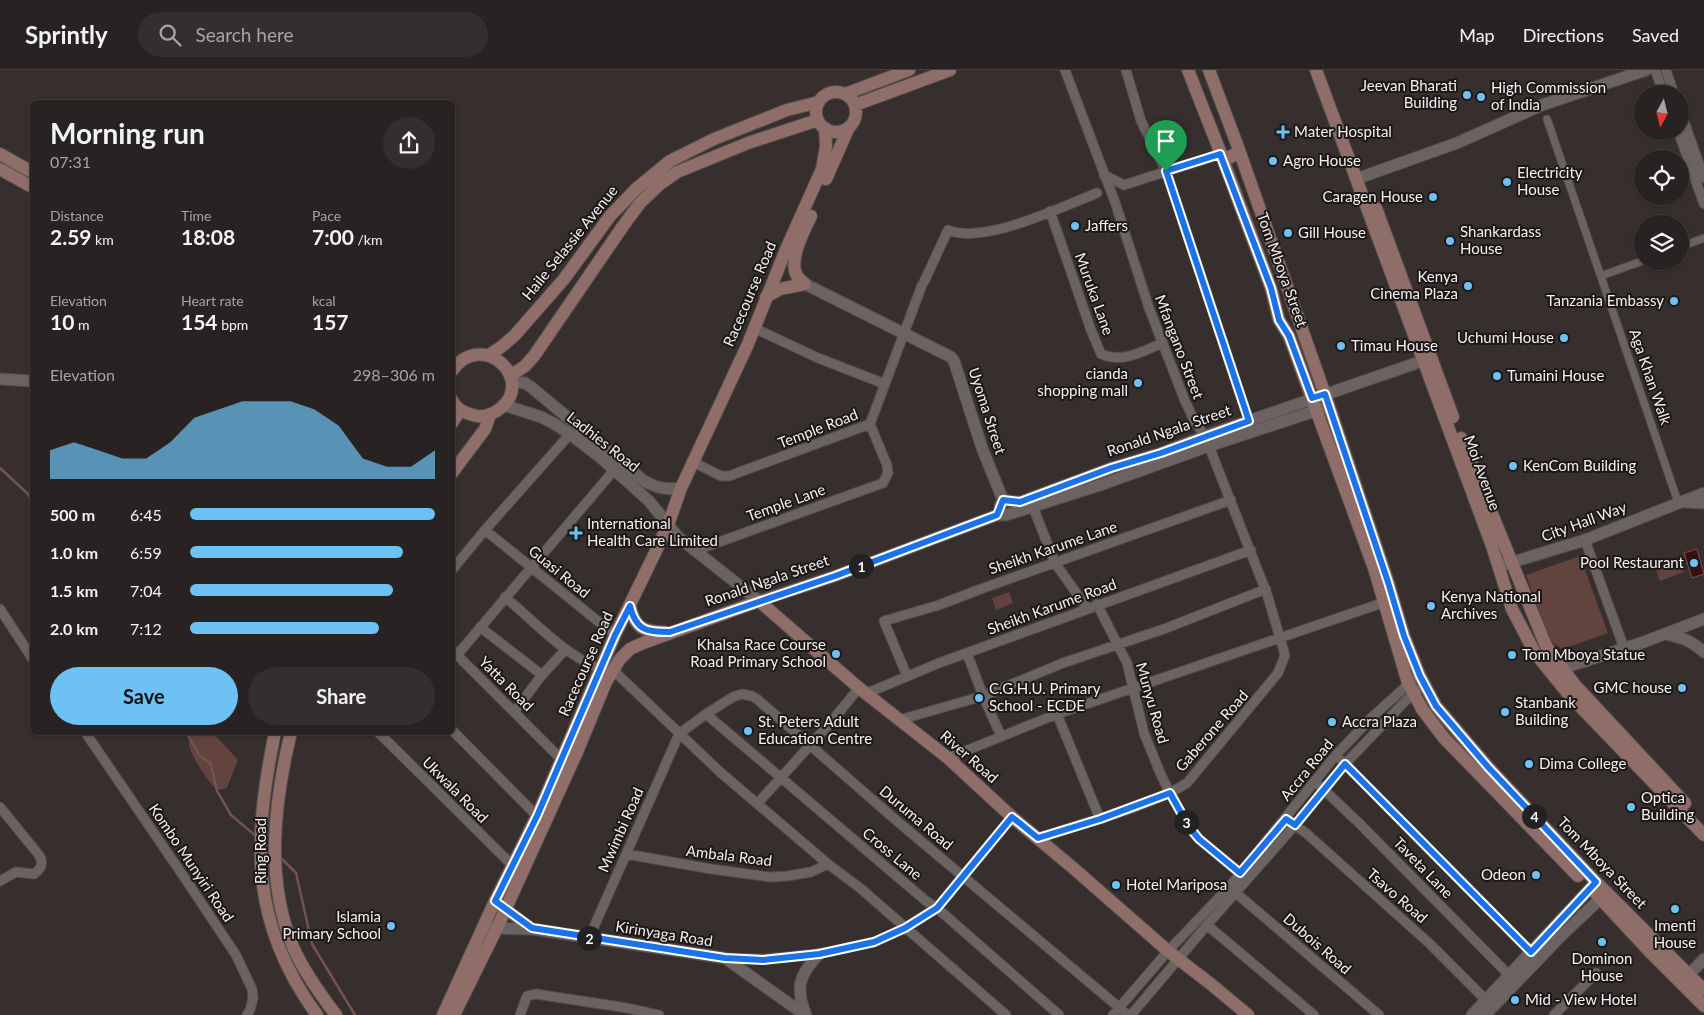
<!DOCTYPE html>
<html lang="en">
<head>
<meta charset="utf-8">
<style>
	:root { --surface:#282322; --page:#342f2f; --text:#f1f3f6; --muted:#a5a4a5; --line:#444040; --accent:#6dc2f3 }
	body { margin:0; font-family:Lato,sans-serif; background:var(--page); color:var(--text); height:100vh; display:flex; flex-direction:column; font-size:19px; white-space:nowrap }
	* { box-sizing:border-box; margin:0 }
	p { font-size:16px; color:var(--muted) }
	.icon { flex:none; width:28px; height:28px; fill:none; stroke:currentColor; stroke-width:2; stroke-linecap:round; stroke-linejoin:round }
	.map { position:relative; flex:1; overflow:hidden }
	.panel { position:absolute; left:30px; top:30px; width:425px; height:635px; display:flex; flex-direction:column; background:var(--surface); border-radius:8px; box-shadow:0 1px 4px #0004,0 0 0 1px var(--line) }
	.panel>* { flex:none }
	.needle { width:32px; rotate:187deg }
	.controls { position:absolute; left:1634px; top:15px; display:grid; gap:10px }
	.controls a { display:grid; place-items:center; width:55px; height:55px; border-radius:50%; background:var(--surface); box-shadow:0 1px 4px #0004,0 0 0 1px var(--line); font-size:25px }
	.pin { position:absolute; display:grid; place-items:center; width:42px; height:42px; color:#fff; margin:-51px -21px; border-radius:50% 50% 50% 0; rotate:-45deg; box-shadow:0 0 5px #0007 }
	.pin .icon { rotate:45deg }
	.km { position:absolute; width:25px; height:25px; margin:-12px; border-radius:50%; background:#222; color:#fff; font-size:14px; line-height:25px; text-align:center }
	.round { display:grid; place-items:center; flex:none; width:52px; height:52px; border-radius:26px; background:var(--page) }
	.overview { display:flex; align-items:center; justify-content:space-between; height:85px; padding:0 20px }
	h1 { font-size:28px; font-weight:700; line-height:38px }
	.figures { display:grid; grid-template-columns:repeat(3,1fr); gap:8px; height:85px; padding:5px 20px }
	.figures div { display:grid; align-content:center }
	.figures b { font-size:21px; font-weight:700 }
	.figures small { font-size:14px; font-weight:400 }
	.figures p { font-size:14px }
	.chart { height:140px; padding:10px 20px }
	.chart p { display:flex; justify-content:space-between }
	.chart svg { width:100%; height:90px; margin-top:5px; fill:var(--accent); opacity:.7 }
	.cta { display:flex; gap:10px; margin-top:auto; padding:10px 20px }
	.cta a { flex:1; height:58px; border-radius:30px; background:var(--accent); color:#111; font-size:20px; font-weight:700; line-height:58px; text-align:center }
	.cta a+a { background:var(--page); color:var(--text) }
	ul { padding:0 20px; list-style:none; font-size:16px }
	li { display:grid; grid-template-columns:80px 60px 1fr; align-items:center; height:38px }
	li i { height:12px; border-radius:6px; background:var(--accent) }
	header { display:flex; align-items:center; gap:30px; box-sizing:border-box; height:70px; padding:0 25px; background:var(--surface); border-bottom:1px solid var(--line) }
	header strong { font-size:24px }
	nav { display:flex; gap:28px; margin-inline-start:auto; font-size:18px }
	.search { width:350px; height:45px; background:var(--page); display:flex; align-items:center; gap:12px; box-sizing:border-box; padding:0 18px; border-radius:28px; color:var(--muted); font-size:19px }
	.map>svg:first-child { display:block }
</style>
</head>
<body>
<header>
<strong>Sprintly</strong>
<div class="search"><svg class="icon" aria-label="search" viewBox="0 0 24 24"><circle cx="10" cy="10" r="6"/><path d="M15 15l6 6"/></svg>Search here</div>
<nav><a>Map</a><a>Directions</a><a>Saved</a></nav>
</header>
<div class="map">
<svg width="1704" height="945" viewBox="0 0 1704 945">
	<rect width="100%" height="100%" fill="#362f2e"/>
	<path fill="#62433e" d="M1580,486L1608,563L1563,579L1550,571L1526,505Z
		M1680,491L1684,502L1660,511L1656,500Z
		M1009,522L1013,533L996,540L992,528Z
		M187,663H213L238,690L227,718L218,720C208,713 194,690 190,679C188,673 190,668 187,663Z"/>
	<path fill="#3d0f0b" stroke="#74524f" d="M1697,479L1704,504L1692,508L1684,483Z"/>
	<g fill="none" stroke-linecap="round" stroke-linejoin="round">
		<path stroke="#74524f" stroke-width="2.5" d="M0,398L28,424L32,432
			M186,662L199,685L211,694L217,721L231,745L257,767
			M280,787L296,803L312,874L355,945"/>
		<defs>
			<path id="pedestrian" d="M1547,49L1678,432
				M1680,177L1704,168
				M1601,206L1642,191"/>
			<path id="minor" d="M1126,0L1141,51L1166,101L1249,351
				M1655,0L1664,24
				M1666,0L1674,24
				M1680,40L1704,108
				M1678,61L1704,134
				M1104,105L1124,115
				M1124,115L1221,84
				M1050,141L1091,260L1101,284C1123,294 1142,281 1163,273
				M924,212L948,160C984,175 1061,137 1097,123
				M754,258L818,288L885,314
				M693,392L721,406H729L870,354L922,215
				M1033,437L1055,493L1087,538
				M485,460L615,565
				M1585,470L1624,578
				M694,481L883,413L888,403L887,395L870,354
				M452,500L485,460L570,364
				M505,527C535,552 564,585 601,599
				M1097,534L1127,593L1144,663L1161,705L1170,723L1189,757L1199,769L1240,803
				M0,539L32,588
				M480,557L542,605
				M452,580L561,689
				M967,583L983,626L1001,666
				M457,585L615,399
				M613,600L720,702L828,794L860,818L1006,945
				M907,606L884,551L939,535L978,520L1231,430
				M865,624L939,593L1251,480
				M514,642L542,605L566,579
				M706,644L926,831L937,838L1059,945
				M1057,644L1100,749
				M899,650L983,626L1063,593L1164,559L1266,519
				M452,660L537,746
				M85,662L184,807L236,885L252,919L253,928L250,940L247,945
				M378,662L513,796
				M948,688L1057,644L1388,531
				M1342,691L1531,882
				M1320,716L1359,753L1509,905
				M758,733L831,652L859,618
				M0,737L39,785C44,793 41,799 34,804L16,802L0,811
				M1290,752L1306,763L1430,874L1486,930
				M1038,768L1133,738L1170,723L1187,713L1278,603L1285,585L1267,524L1205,366L1195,352L1185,331L1149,238L1115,132L1065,0
				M626,784L711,799L769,807L788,806L811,802L828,794
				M1236,823L1379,945
				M1207,855L1314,945
				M589,868L679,664L706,644L733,627L742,624L752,626L757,629L897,751L1128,945
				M725,888L763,889L819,884L874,872L905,858L937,838L1012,747
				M520,945L527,926L536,924L627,938L659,945
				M1113,945L1168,881L1230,816L1336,685L1372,647L1413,610
				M1131,945L1207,855L1295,755L1345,694L1414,622L1425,615
				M1554,945L1596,903"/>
			<path id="tertiary" d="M1356,109L1457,73L1542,35L1646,0
				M805,214L951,287L954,291L982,378L1003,430L1000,436
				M0,309L32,311
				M512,312L525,313L531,317L644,411C657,418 666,420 681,418
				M504,335L541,347L553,353L570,364L601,388L649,431L678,467L759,531L835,506L997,445H1006L1103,414L1209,376L1324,338
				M1003,430L1020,432L1111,398L1161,383L1205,366L1431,288
				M1685,432L1704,433
				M1503,495L1585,470L1704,423
				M1665,564C1683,568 1690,570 1704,582
				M1554,601L1641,573L1704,549
				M495,831L532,859
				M483,858L532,859L725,888L805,945
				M1683,911L1704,889
				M806,945C795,918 799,905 819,884
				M1472,945L1596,812
				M1485,945L1562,865L1601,828"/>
			<path id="secondary" d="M1188,0L1221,84
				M1209,0L1238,77L1329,336L1388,512L1404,566L1420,606L1436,636L1488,697L1596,812L1704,920
				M1316,0L1492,476L1512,539L1535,583L1570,626L1704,765
				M816 42a20 20 0 1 1 40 0a20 20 0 1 1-40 0Z
				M845,24L909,0
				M855,35L950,0
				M1239,80L1231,87H1222L1271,218L1279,250L1289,266L1374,498L1408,613L1422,639L1444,668L1578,806
				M0,84L32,102
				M0,99L32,117
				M826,109L849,57
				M1376,138L1453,347
				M805,214C803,212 799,209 797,206C788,190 804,161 811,146
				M766,227L780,219L805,214
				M489,285L501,277L515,265L564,209L610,146L636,119L670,91L714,69L787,40L819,32
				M452,301C480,259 535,307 502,337C495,343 486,347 477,346C467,344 456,340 452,330
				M510,306L525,296L534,286L623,156L640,133L660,114L677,102L748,73L818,50
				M452,353L460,340
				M1461,368L1546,576L1575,615L1685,733
				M452,403L485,359L490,345
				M630,536C635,558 643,562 665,562
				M275,662C253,771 249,852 317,945
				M291,662C274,733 265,809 293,877C304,902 320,924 336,945
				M1596,824L1649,881L1704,936
				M443,945L495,831L537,746L615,565L655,483L668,455L681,418L748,274L787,177L822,99L826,76L825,58
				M454,945L497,858L577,682L606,612L620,589L630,579L643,573L759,531L859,618L948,688L1012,747L1072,797L1168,881L1212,915L1248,945"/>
		</defs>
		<use href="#pedestrian" stroke="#514b4a" stroke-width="9"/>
		<use href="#minor" stroke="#514b4a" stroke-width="11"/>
		<use href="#tertiary" stroke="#514b4a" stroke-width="13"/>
		<use href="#secondary" stroke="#514b4a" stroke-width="14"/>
		<use href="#pedestrian" stroke="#6b6362" stroke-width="7"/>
		<use href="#minor" stroke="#6b6362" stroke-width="9"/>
		<use href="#tertiary" stroke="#6b6362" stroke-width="11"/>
		<use href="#secondary" stroke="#8f6e6a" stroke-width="12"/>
	</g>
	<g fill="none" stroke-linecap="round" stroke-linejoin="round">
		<defs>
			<path id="route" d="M1220,84L1271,218L1279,250L1289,266L1312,328L1325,324L1388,512L1404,566L1420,606L1436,636L1488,697L1596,812L1531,882L1345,694L1295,755L1286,749L1240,803L1199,769L1189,757L1170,723L1100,749L1038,768L1012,747L937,838L905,858L874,872L819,884L763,890L725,888L532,858L495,831L537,746L615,565L630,536C636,561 647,562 670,562L835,506L997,445L1003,430L1020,432L1111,398L1161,383L1249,351L1166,101Z"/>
		</defs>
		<use href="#route" stroke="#fff" stroke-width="10"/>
		<use href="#route" stroke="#1a73e8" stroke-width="6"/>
	</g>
	<g fill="#6dc2f3" stroke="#1b1817" stroke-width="2">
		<circle cx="1467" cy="25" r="5"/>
		<circle cx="1481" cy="27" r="5"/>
		<path d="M1280.5 54.5h5v5h5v5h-5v5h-5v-5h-5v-5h5z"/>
		<circle cx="1273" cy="91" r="5"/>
		<circle cx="1507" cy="112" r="5"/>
		<circle cx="1433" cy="127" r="5"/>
		<circle cx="1075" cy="156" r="5"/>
		<circle cx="1288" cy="163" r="5"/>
		<circle cx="1450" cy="171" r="5"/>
		<circle cx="1468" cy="216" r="5"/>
		<circle cx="1674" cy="231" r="5"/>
		<circle cx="1564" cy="268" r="5"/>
		<circle cx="1341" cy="276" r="5"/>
		<circle cx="1497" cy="306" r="5"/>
		<circle cx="1138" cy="313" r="5"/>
		<circle cx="1513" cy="396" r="5"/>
		<path d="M573.5 455.5h5v5h5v5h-5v5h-5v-5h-5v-5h5z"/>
		<circle cx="1694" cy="493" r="5"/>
		<circle cx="1431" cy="536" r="5"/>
		<circle cx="836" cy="584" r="5"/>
		<circle cx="1512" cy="585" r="5"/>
		<circle cx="1682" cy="618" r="5"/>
		<circle cx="979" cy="628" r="5"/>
		<circle cx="1505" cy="642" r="5"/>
		<circle cx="1332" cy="652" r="5"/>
		<circle cx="748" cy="661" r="5"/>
		<circle cx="1529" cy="694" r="5"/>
		<circle cx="1631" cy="737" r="5"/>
		<circle cx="1536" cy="805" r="5"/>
		<circle cx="1116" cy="815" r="5"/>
		<circle cx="1675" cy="839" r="5"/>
		<circle cx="391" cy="856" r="5"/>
		<circle cx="1602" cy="872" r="5"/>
		<circle cx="1515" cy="930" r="5"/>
	</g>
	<g text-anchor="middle" stroke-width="4" stroke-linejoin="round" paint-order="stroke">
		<g font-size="15" fill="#f5f0ef" stroke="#1b1817" text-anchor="start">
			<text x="1457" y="21" text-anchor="end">Jeevan Bharati<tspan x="1457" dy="17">Building</tspan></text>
			<text x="1491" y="23">High Commission<tspan x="1491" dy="17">of India</tspan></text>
			<text x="1294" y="67">Mater Hospital</text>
			<text x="1283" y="96">Agro House</text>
			<text x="1517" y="108">Electricity<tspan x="1517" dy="17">House</tspan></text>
			<text x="1423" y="132" text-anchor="end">Caragen House</text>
			<text x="1085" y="161">Jaffers</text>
			<text x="1460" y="167">Shankardass<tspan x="1460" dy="17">House</tspan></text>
			<text x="1298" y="168">Gill House</text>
			<text x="1458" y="212" text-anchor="end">Kenya<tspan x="1458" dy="17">Cinema Plaza</tspan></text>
			<text x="1664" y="236" text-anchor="end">Tanzania Embassy</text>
			<text x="1554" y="273" text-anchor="end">Uchumi House</text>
			<text x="1351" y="281">Timau House</text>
			<text x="1128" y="309" text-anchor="end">cianda<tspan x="1128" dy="17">shopping mall</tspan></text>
			<text x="1507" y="311">Tumaini House</text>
			<text x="1523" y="401">KenCom Building</text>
			<text x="587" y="459">International<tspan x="587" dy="17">Health Care Limited</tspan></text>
			<text x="1684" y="498" text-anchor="end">Pool Restaurant</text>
			<text x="1441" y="532">Kenya National<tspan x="1441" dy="17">Archives</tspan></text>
			<text x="826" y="580" text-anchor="end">Khalsa Race Course<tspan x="826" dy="17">Road Primary School</tspan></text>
			<text x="1522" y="590">Tom Mboya Statue</text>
			<text x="1672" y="623" text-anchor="end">GMC house</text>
			<text x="989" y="624">C.G.H.U. Primary<tspan x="989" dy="17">School - ECDE</tspan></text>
			<text x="1515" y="638">Stanbank<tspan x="1515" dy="17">Building</tspan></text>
			<text x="758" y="657">St. Peters Adult<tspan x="758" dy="17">Education Centre</tspan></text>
			<text x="1342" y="657">Accra Plaza</text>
			<text x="1539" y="699">Dima College</text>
			<text x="1641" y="733">Optica<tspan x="1641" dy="17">Building</tspan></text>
			<text x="1526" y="810" text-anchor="end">Odeon</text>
			<text x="1126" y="820">Hotel Mariposa</text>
			<text x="381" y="852" text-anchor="end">Islamia<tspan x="381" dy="17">Primary School</tspan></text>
			<text x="1675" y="861" text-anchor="middle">Imenti<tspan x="1675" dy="17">House</tspan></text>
			<text x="1602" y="894" text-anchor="middle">Dominon<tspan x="1602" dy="17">House</tspan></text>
			<text x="1525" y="935">Mid - View Hotel</text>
		</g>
		<g font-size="15" fill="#f5f0ef" stroke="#1b1817">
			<text transform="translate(570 173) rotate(-51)" y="5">Haile Selassie Avenue</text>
			<text transform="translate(1282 200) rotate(70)" y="5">Tom Mboya Street</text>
			<text transform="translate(750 224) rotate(-67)" y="5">Racecourse Road</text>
			<text transform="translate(1094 224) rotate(70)" y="5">Muruka Lane</text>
			<text transform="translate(1179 277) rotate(69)" y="5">Mfangano Street</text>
			<text transform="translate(1650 307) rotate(71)" y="5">Aga Khan Walk</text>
			<text transform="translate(987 341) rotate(72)" y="5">Uyoma Street</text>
			<text transform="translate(818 359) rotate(-21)" y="5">Temple Road</text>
			<text transform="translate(1169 361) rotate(-19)" y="5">Ronald Ngala Street</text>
			<text transform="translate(603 372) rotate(38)" y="5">Ladhies Road</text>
			<text transform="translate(1482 403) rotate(70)" y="5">Moi Avenue</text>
			<text transform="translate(786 433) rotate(-20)" y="5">Temple Lane</text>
			<text transform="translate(1584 452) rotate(-20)" y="5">City Hall Way</text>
			<text transform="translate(1053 478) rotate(-19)" y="5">Sheikh Karume Lane</text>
			<text transform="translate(559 502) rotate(39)" y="5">Guasi Road</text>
			<text transform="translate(767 511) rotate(-19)" y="5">Ronald Ngala Street</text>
			<text transform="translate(1052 537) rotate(-20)" y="5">Sheikh Karume Road</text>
			<text transform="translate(586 594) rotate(-66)" y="5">Racecourse Road</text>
			<text transform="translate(506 614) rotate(45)" y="5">Yatta Road</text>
			<text transform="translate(1152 633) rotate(74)" y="5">Munyu Road</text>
			<text transform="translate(1212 661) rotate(-49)" y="5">Gaberone Road</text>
			<text transform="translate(969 687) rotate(41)" y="5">River Road</text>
			<text transform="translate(1307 700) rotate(-51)" y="5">Accra Road</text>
			<text transform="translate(455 720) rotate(45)" y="5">Ukwala Road</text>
			<text transform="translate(916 748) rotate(40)" y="5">Duruma Road</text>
			<text transform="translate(621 760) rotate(-66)" y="5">Mwimbi Road</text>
			<text transform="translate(261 781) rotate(-90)" y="5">Ring Road</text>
			<text transform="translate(892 784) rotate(40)" y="5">Cross Lane</text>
			<text transform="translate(729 786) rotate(7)" y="5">Ambala Road</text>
			<text transform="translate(191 793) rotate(56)" y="5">Kombo Munyiri Road</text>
			<text transform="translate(1602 793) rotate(46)" y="5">Tom Mboya Street</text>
			<text transform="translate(1423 798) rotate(46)" y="5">Taveta Lane</text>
			<text transform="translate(1397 826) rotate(41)" y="5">Tsavo Road</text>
			<text transform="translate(664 864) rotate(9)" y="5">Kirinyaga Road</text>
			<text transform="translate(1317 874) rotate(41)" y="5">Dubois Road</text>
		</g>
	</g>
</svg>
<div class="controls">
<a><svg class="needle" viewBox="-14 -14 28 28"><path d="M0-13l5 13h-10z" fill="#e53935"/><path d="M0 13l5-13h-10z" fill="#a5a4a5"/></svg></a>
<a><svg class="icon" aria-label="locate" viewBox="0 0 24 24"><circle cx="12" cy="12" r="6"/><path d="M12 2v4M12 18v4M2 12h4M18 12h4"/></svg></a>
<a><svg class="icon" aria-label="layers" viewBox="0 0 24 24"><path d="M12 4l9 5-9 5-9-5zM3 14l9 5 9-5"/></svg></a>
</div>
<div class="pin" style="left:1166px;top:101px;background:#1e9e55"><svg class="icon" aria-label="arrive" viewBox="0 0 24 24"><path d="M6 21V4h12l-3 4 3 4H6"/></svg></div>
<b class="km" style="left:861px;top:496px">1</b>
<b class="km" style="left:589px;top:868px">2</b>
<b class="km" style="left:1186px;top:752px">3</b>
<b class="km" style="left:1534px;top:746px">4</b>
<section class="panel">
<div class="overview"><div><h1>Morning run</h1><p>07:31</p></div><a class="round"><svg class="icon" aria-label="share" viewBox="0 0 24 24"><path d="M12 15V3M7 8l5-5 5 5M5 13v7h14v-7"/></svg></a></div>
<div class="figures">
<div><p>Distance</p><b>2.59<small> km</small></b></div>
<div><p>Time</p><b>18:08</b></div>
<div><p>Pace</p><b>7:00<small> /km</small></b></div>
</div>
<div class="figures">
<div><p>Elevation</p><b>10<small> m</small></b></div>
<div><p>Heart rate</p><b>154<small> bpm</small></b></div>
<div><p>kcal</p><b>157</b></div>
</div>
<div class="chart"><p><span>Elevation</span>298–306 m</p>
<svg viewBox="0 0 160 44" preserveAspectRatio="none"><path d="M0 44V30L10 26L20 30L30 34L40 34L50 26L60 14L70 10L80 6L90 6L100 6L110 10L120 18L130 34L140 38L150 38L160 30V44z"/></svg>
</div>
<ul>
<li><b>500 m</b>6:45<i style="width:100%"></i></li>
<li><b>1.0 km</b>6:59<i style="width:87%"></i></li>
<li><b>1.5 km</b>7:04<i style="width:83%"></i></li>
<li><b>2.0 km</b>7:12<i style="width:77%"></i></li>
</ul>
<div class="cta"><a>Save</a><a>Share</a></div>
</section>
</div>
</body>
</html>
